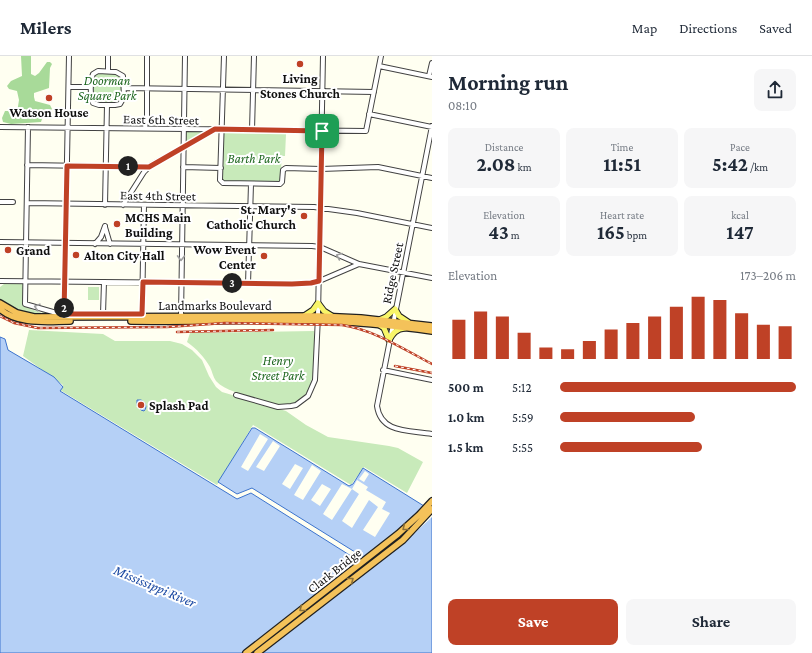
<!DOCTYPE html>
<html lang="en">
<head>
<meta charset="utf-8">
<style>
	:root { --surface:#fff; --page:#f6f6f7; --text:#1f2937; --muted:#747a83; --line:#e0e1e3; --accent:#bf4126 }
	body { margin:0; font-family:"Crimson Pro",serif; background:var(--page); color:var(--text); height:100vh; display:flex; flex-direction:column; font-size:15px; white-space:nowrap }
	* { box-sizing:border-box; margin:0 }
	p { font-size:13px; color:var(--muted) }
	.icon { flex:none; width:22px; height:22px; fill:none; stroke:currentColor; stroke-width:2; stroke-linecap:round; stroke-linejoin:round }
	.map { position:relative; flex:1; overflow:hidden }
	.side { display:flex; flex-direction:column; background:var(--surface); width:380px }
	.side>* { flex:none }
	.pin { position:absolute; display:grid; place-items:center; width:34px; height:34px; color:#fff; margin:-17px; border-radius:8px; box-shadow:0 2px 6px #0006 }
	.km { position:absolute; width:20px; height:20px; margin:-10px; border-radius:50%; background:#222; color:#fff; font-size:11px; line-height:20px; text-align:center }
	.round { display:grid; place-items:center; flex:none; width:42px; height:42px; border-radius:8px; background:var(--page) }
	.headline { display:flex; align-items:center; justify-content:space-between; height:68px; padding:0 16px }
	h1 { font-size:22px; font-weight:700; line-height:30px }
	.metrics { display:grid; grid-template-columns:repeat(3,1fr); gap:6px; height:68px; padding:4px 16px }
	.metrics div { display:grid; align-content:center; border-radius:8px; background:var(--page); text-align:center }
	.metrics b { font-size:20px; font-weight:700 }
	.metrics small { font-size:11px; font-weight:400 }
	.metrics p { font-size:11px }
	.chart { height:112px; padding:8px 16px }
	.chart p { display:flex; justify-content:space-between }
	.chart svg { width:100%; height:72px; margin-top:4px; stroke:var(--accent); stroke-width:6 }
	.button { display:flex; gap:8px; margin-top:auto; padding:8px 16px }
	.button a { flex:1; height:46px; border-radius:8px; background:var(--accent); color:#fff; font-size:16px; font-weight:700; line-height:46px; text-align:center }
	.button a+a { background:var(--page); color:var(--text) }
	ul { padding:0 16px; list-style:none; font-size:13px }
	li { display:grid; grid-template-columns:64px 48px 1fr; align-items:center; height:30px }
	li i { height:10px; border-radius:5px; background:var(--accent) }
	header { display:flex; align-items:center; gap:24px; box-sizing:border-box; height:56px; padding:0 20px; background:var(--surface); border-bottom:1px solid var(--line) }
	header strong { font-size:19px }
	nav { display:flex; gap:22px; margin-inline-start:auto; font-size:14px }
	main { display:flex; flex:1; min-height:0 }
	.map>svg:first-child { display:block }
</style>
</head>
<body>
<header>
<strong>Milers</strong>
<nav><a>Map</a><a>Directions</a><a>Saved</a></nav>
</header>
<main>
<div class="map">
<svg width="432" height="597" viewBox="0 0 432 597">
	<rect width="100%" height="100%" fill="#fffff1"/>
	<path fill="#c8eaba" d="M97,17L119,18C124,25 125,41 117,47C109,47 98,50 93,43V21Z
		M185,74H212L185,88Z
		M223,77L286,78L285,100H282L280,126H224L221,124Z
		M4,228H23V249L32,251L31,253L42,257L44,254L58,259C37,259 17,258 0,243V231Z
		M88,231H99V244H88Z
		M29,274L103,278L115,285H170L182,288L192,294L202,304L209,320L216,331L222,336L286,355L306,369L328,381L389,390L398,392L423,406L407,437L364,411L351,429L253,369L217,429L60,334L63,329L23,300Z
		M314,275C314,302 320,353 279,349C271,348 263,344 255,342C243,338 225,335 216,325C213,321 212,315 210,311C204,301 197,293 187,286L190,277Z"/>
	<path fill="#a8da99" d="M21,0H31V18L35,20L39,17L47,6H50L52,8L50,12L49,32L34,37V41L35,45L50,49L52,53L48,57L43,60L41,66L11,68L3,66L2,62L5,55H8L13,58L17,57L19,44L17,35L9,33L7,30L11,25L22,20Z"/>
	<path fill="#b5d0f6" stroke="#3c73cd" d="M0,281L5,283L8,294L54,321L63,331L60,335L237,443L251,437L359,505L363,501L252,432L237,438L218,426L252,372H255L349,430L353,428L363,412L424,450L432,458V597H0Z
		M137,344H141C145,346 148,351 144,355L141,354L137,350Z"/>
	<path fill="#fffff1" d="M260,378L268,383L248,415L241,411Z
		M273,385L280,390L264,415L256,411Z
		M295,408L303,412L290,433L282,428Z
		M312,409L321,415L303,444L294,439Z
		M365,415L369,418L364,426L359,423Z
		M357,424L368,431L366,434L386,446L382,453L390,457L375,481L363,474L378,451L369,444L352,472L342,465L359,438L352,433L332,464L323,458L342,428L352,433Z
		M322,428L331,433L320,450L311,444Z
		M432,456V461L405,486L261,597H243L398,478L419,459Z"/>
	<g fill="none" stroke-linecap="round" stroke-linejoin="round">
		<defs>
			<path id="minor" d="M224,0L220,124L223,127L280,128L282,126L283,114L286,112L321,113L378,111L432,122
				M379,10L432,21
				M98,15L116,16L123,20L124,41L120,48L115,49H99L93,47C90,39 90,25 93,18Z
				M108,15V0
				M429,20L432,7
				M69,31H91
				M124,32L374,36
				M369,58L432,71
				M432,70L377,350C381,378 410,374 432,378
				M0,71L366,75L381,0
				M28,71L25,248L60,258L142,257L144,149
				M145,72L147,61V0
				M252,74L254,0
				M27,109L149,111
				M183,111L221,112
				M0,146H13
				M27,147L314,151L357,157L432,172
				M105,149L107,49
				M123,149L144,116L151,109L214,74
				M105,171L110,188
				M0,186L312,190L320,191L359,208
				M95,188L101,181L105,170
				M0,225L303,228L317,226L359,208L432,222
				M248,228L251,128
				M64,258L69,0
				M103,258L104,226
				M181,261L185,0
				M383,314L432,324
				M236,339L278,351L291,350L296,349L308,340L315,324L318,260L323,0"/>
			<path id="major" d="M304,260L313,254L318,247L324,255L332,260
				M379,264L386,261L395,253L399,260L408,266
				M378,268L384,272L389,284
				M389,284C393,277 396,273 405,272"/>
			<path id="highway" d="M0,247L17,257L34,261L318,260L361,262L432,270
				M0,253C18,269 48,265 70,265
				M131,265C202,266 273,262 344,266C374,267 403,271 432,275
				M246,597L398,478L419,459L432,445
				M257,597L403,484L432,453"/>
		</defs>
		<use href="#minor" stroke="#424242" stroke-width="6"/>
		<use href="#major" stroke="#202020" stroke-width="7"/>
		<use href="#highway" stroke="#202020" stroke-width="8"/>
		<use href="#minor" stroke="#fff" stroke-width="4"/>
		<use href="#major" stroke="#f8f568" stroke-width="5"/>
		<use href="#highway" stroke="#f4c25a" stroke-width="5.5"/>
		<defs>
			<path id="rail" d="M0,260L14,267L38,272L167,271L225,267L342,269C375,274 403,293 432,308
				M177,276L273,274
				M395,310L432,317"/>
		</defs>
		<use href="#rail" stroke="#bf4126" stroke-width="2.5"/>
		<use href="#rail" stroke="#fff" stroke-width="1" stroke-dasharray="3" stroke-linecap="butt"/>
	</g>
	<defs><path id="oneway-chevron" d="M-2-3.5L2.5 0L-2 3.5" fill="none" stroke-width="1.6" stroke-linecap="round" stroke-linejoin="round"/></defs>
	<g stroke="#9f9f9f">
		<use href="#oneway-chevron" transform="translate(339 200) rotate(-157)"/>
		<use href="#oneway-chevron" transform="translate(181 202) rotate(91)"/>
		<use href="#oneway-chevron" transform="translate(37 251) rotate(-164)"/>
	</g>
	<g stroke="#8d7138">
		<use href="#oneway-chevron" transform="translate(405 472) rotate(141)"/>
		<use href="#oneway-chevron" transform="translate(351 524) rotate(-38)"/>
		<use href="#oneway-chevron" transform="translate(302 553) rotate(142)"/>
	</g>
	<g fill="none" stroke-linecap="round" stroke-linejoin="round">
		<defs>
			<path id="route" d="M215,73L322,75L319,225L311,227L292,228L143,226L142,258H64L67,110L149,111Z"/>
		</defs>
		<use href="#route" stroke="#fff" stroke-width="8"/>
		<use href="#route" stroke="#bf4126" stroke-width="5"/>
	</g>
	<g fill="#bf4126" stroke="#fff" stroke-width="1.5">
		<circle cx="300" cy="8" r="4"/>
		<circle cx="49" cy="42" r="4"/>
		<circle cx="304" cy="160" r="4"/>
		<circle cx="117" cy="168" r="4"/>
		<circle cx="8" cy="194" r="4"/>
		<circle cx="76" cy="199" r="4"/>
		<circle cx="264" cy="200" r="4"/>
		<circle cx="141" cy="349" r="4"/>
	</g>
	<g text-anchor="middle" stroke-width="4" stroke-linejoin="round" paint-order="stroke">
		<g font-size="13" font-weight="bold" fill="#0f0f0f" stroke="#fff" text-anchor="start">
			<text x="300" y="27" text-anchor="middle">Living<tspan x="300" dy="15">Stones Church</tspan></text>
			<text x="49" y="61" text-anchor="middle">Watson House</text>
			<text x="296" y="158" text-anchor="end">St. Mary's<tspan x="296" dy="15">Catholic Church</tspan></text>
			<text x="125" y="166">MCHS Main<tspan x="125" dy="15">Building</tspan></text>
			<text x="256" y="198" text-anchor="end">Wow Event<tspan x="256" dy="15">Center</tspan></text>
			<text x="16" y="199">Grand</text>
			<text x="84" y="204">Alton City Hall</text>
			<text x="149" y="354">Splash Pad</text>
		</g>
		<g font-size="13" font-style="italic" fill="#1e671f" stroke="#fff">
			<text x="107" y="29">Doorman<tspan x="107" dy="15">Square Park</tspan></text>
			<text x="254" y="107">Barth Park</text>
			<text x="278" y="309">Henry<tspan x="278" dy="15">Street Park</tspan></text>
		</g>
		<g font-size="13" fill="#0f0f0f" stroke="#fff">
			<text transform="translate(161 63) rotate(1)" y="5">East 6th Street</text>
			<text transform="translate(158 139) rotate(1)" y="5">East 4th Street</text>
			<text transform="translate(392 217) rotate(-78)" y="5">Ridge Street</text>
			<text x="215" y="254">Landmarks Boulevard</text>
			<text transform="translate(334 514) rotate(-38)" y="5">Clark Bridge</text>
		</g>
		<g font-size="14" font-style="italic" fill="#1746a1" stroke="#fff">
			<text transform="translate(155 530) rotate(23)" y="5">Mississippi River</text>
		</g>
	</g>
</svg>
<div class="pin" style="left:322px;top:75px;background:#1e9e55"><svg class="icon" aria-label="arrive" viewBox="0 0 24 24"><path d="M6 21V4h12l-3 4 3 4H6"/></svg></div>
<b class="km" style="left:128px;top:110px">1</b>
<b class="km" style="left:64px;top:252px">2</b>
<b class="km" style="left:232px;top:227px">3</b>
</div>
<section class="side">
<div class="headline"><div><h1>Morning run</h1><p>08:10</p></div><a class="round"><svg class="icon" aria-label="share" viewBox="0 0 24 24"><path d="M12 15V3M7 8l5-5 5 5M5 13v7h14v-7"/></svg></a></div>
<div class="metrics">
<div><p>Distance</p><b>2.08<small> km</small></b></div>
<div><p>Time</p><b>11:51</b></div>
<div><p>Pace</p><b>5:42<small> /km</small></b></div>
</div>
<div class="metrics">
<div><p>Elevation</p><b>43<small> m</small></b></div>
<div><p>Heart rate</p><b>165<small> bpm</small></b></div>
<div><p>kcal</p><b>147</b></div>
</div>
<div class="chart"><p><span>Elevation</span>173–206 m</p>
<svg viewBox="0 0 160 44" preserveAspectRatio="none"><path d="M5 44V20M15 44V15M25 44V18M35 44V28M45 44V37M55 44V38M65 44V33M75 44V26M85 44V22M95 44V18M105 44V12M115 44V6M125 44V8M135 44V16M145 44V23M155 44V24"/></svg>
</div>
<ul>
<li><b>500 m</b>5:12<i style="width:100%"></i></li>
<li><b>1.0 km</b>5:59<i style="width:57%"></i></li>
<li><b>1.5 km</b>5:55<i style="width:60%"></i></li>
</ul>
<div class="button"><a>Save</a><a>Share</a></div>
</section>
</main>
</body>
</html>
